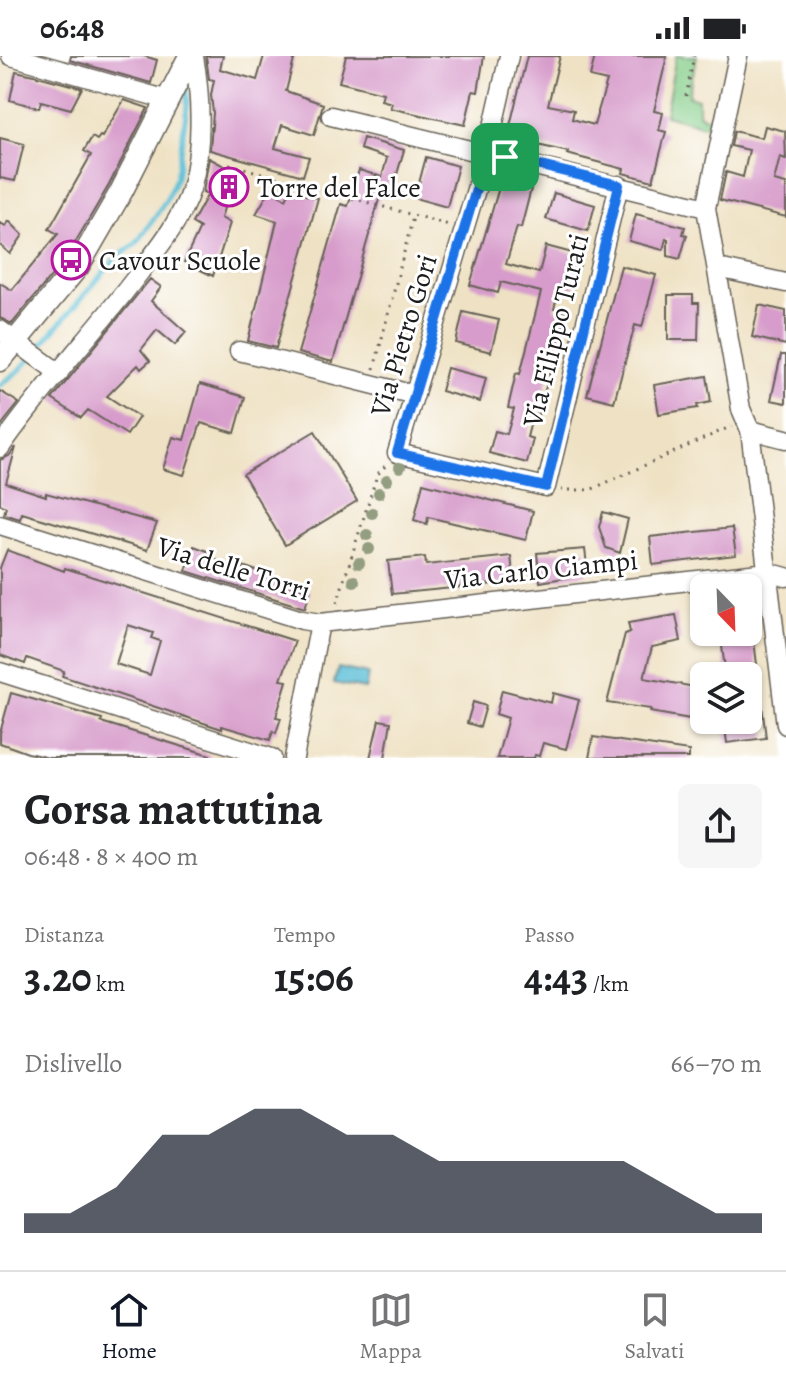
<!DOCTYPE html>
<html lang="it">
<head>
<meta charset="utf-8">
<style>
	:root { --surface:#fff; --page:#f6f6f6; --text:#202124; --muted:#757577; --line:#e0e0e0; --accent:#111827 }
	body { margin:0; font-family:Alegreya,serif; background:var(--page); color:var(--text); height:100vh; display:flex; flex-direction:column; font-size:30px; white-space:nowrap }
	* { box-sizing:border-box; margin:0 }
	p { font-size:26px; color:var(--muted) }
	.icon { flex:none; width:44px; height:44px; fill:none; stroke:currentColor; stroke-width:2; stroke-linecap:round; stroke-linejoin:round }
	.map { position:relative; height:702px; overflow:hidden }
	.side { display:flex; flex-direction:column; background:var(--surface); flex:1 }
	.side>* { flex:none }
	.needle { width:52px; rotate:157deg }
	.controls { position:absolute; left:690px; top:518px; display:grid; gap:16px }
	.controls a { display:grid; place-items:center; width:72px; height:72px; border-radius:12px; background:var(--surface); box-shadow:0 2px 6px #0004; font-size:40px }
	.pin { position:absolute; display:grid; place-items:center; width:68px; height:68px; color:#fff; margin:-34px; border-radius:16px; box-shadow:0 4px 12px #0006 }
	.round { display:grid; place-items:center; flex:none; width:84px; height:84px; border-radius:12px; background:var(--page) }
	.headline { display:flex; align-items:center; justify-content:space-between; height:136px; padding:0 24px }
	h1 { font-size:44px; font-weight:600; line-height:60px }
	.metrics { display:grid; grid-template-columns:repeat(3,1fr); gap:12px; height:136px; padding:8px 24px }
	.metrics div { display:grid; align-content:center }
	.metrics b { font-size:40px; font-weight:600 }
	.metrics small { font-size:22px; font-weight:400 }
	.metrics p { font-size:22px }
	.chart { height:224px; padding:16px 24px }
	.chart p { display:flex; justify-content:space-between }
	.chart svg { width:100%; height:144px; margin-top:8px; fill:var(--accent); opacity:.7 }
	.status { display:flex; justify-content:space-between; align-items:center; height:56px; padding:0 40px; background:var(--surface); direction:ltr }
	.status svg { height:22px; fill:currentColor }
	.menu { display:flex; justify-content:space-around; align-items:center; height:112px; border-top:2px solid var(--line); background:var(--surface); font-size:22px; color:var(--muted) }
	.menu a { display:grid; justify-items:center; gap:4px }
	.menu .active { color:var(--accent) }
	.map>svg:first-child { display:block }
</style>
</head>
<body>
<div class="status"><b>06:48</b><svg viewBox="0 0 49 12"><path d="M0 12V9h3v3zM5 12V6h3v6zM10 12V3h3v9zM15 12V0h3v12zM26 1h20v11H26zM47 4h2v5h-2z"/></svg></div>
<div class="map">
<svg width="786" height="702" viewBox="0 0 786 702">
	<rect width="100%" height="100%" fill="#fff"/>
	<filter id="ink" filterUnits="userSpaceOnUse"><feTurbulence type="fractalNoise" baseFrequency=".0125" numOctaves="2"/><feDisplacementMap in="SourceGraphic" scale="16" xChannelSelector="R" yChannelSelector="G"/><feConvolveMatrix kernelMatrix="1 2 1 2 8 2 1 2 1" color-interpolation-filters="sRGB"/></filter>
	<filter id="wash" filterUnits="userSpaceOnUse"><feTurbulence type="fractalNoise" baseFrequency=".006" numOctaves="4" result="noise"/><feDisplacementMap in="SourceGraphic" scale="32" xChannelSelector="R" yChannelSelector="G"/><feGaussianBlur stdDeviation="1.8" result="paint"/><feColorMatrix in="noise" values="0 0 0 0 0 0 0 0 0 0 0 0 0 0 0 0 0 1.4 0 .05"/><feComposite in="paint" operator="in"/></filter>
	<g filter="url(#wash)">
		<rect width="100%" height="100%" fill="#efe2c4"/>
		<path fill="#87cf8b" stroke="#527654" stroke-width="2" d="M676,0H697L688,40L698,43V57L701,60L719,64L716,73L665,59Z"/>
		<path fill="#58bed6" stroke="#3a6d79" stroke-width="2" d="M338,612L368,618L365,633L334,627Z"/>
		<g fill="none" stroke-linecap="round" stroke-linejoin="round">
			<path stroke="#58bed6" stroke-width="5" d="M0,329L20,314L116,202L137,187L165,146L176,122L187,51L186,28"/>
		</g>
		<g id="blocks">
			<path fill="#d79ccb" fill-rule="evenodd" d="M71,0H144L157,4L151,27L70,4Z
				M206,0H223L220,13L257,24L264,0H295L286,35L323,48L314,79L282,69L275,92L309,101L303,120L210,94L213,57L211,39L214,24L209,23Z
				M346,0H484L478,36L473,35L465,69L390,52L392,47L381,44L383,37L339,26Z
				M527,0H560L548,49L574,54L572,63L594,69L607,25L590,21L595,0H667L654,55L663,57L659,74L666,76L653,125L623,117L624,113L567,98L568,96L507,82Z
				M16,15L34,19L82,32L71,53L41,45L39,52L10,44Z
				M124,44L148,52L109,129L66,202L12,268L0,262V227L12,234L58,178L49,173L91,99L84,95L92,81L97,84L100,80L102,81Z
				M765,70L785,75L786,103L780,101L774,125L786,128V161L720,144L726,116L743,121L749,94L731,90L734,75L762,82Z
				M0,82L24,88L15,125L0,122Z
				M363,82L404,94L393,132L389,131L385,142L380,140L333,306L298,297L341,148L348,150L359,114L382,121L387,102L360,93Z
				M426,101L458,110L447,151L415,142Z
				M209,102L228,112L227,122L239,126L234,141L228,139L221,162L230,167L213,220L184,206L200,172L192,167L208,138L203,136Z
				M501,125L531,133L521,172L517,171L506,208L539,217L546,190L576,198L574,207L580,208L573,233L560,229L554,253L567,256L538,359L533,358L527,381L533,383L527,407L489,397L495,375L507,378L514,353L508,352L516,317L520,318L541,236L501,226L498,237L470,229Z
				M270,134L286,143L290,135L318,142L276,292L248,285L277,165L256,158Z
				M554,137L595,149L588,175L546,163Z
				M636,158L685,171L683,178L687,179L680,203L668,200V183H666L663,194L629,185Z
				M9,165L23,179L10,198L0,189V167L6,170Z
				M621,210L656,219L642,271L635,269L614,346L587,339Z
				M150,223L161,231L151,245L186,276L175,289L157,274L141,294L150,305L141,313L138,309L107,340L139,361L127,379L88,354L81,362L52,343Z
				M668,239H693V247H699L698,284H668Z
				M759,249L786,255V289L752,281Z
				M463,256L499,264L491,296L456,287Z
				M781,299H786V347L771,344Z
				M447,312L486,322L480,346L441,335Z
				M707,320L711,346L697,349L698,352L659,358L654,329Z
				M200,328L245,341L235,377L201,367L184,419L163,413L173,381L184,384Z
				M0,335L19,347L0,371Z
				M315,375L357,445L285,489L243,418Z
				M16,391L6,427L46,440V437L157,467L147,494L22,457L20,463L4,458L6,451L0,448V404L9,400Z
				M423,427L533,455L526,484L428,461L427,468L414,464Z
				M603,456L628,463L620,497L606,492L599,471Z
				M732,472L736,499L653,509L650,481Z
				M194,490L210,496L208,501L242,513L243,510L260,516L259,519L310,535L305,552L186,515Z
				M585,493L588,518L540,526L537,497Z
				M7,494L64,515L65,512L295,585L281,624L287,625L276,661L281,662L276,677L273,675L270,684L222,670V673L62,620L64,615L27,602L25,608L0,599V512ZM128,569L153,577L151,582L160,585L150,619L116,608Z
				M511,500L514,526L392,538L388,505L425,501L426,509Z
				M676,559L681,585L652,591L644,622L701,632L696,664L650,656L651,653L607,647L625,578L630,576L628,567Z
				M720,576H753L766,682L727,687L724,664H748V620H726Z
				M502,634L551,647L553,637L579,644L566,693L543,687L539,700L535,699L534,702H497L508,662L496,658Z
				M11,637L102,663L101,666L210,699L209,702H49L28,697L0,687V677Z
				M473,646L486,650L480,671L467,667Z
				M379,664L391,666L385,702H370Z
				M593,681L689,695V702H589Z"/>
		</g>
	</g>
	<g filter="url(#ink)">
		<use href="#blocks" fill-opacity="0" stroke="#666157" stroke-width="2"/>
		<g fill="none" stroke-linecap="round" stroke-linejoin="round">
			<defs>
				<path id="minor" d="M11,0L168,44
					M509,0L487,97L397,397L546,431L619,129
					M738,0L706,152L741,353L750,374L786,669
					M331,60L706,152
					M718,212L786,227
					M0,274L59,317
					M239,295L415,339
					M750,374L786,383
					M0,392C43,330 95,276 140,216C160,190 181,164 191,133C203,92 201,41 194,0
					M0,469L302,564L320,567L768,516L786,521
					M0,616L272,702
					M294,702L320,567"/>
				<path id="tertiary" d="M0,304L78,210L121,136L190,0"/>
			</defs>
			<use href="#minor" stroke="#666157" stroke-width="21"/>
			<use href="#tertiary" stroke="#666157" stroke-width="25"/>
			<path stroke="#666157" stroke-width="3" stroke-dasharray="2 6" stroke-linecap="butt" d="M686,40L694,0
				M229,108L449,169
				M374,313L413,161
				M561,434H590L732,370
				M337,547L377,419L387,408"/>
			<use href="#minor" stroke="#fff" stroke-width="18"/>
			<use href="#tertiary" stroke="#fff" stroke-width="22"/>
		</g>
		<g fill="#939d80">
			<circle cx="400" cy="411" r="6"/>
			<circle cx="387" cy="424" r="6"/>
			<circle cx="379" cy="437" r="6"/>
			<circle cx="372" cy="457" r="6"/>
			<circle cx="367" cy="479" r="6"/>
			<circle cx="369" cy="493" r="6"/>
			<circle cx="359" cy="507" r="6"/>
			<circle cx="354" cy="525" r="6"/>
		</g>
	</g>
	<g fill="none" stroke-linecap="round" stroke-linejoin="round" filter="url(#ink)">
		<defs>
			<path id="route" d="M487,97L619,129L546,431L397,397Z"/>
		</defs>
		<use href="#route" stroke="#fff" stroke-width="16"/>
		<use href="#route" stroke="#1a73e8" stroke-width="10"/>
	</g>
	<defs>
		<symbol id="building-ring" viewBox="-11 -11 22 22"><circle r="9.5" fill="#fff" stroke="#b5179e" stroke-width="1.5"/><path d="M-4-6H4V6H1V3H-1V6H-4ZM-2.5-4.3h1.7v1.8h-1.7ZM.8-4.3h1.7v1.8H.8ZM-2.5-1h1.7V.8h-1.7ZM.8-1h1.7V.8H.8Z" fill="#b5179e"/></symbol>
		<symbol id="bus-ring" viewBox="-11 -11 22 22"><circle r="9.5" fill="#fff" stroke="#b5179e" stroke-width="1.5"/><path d="M-5-6H5V4H4V6H2V4H-2V6H-4V4H-5ZM-3.5-4V0h7V-4ZM-3.5 1.2v1.5H-2V1.2ZM2 1.2v1.5H3.5V1.2Z" fill="#b5179e"/></symbol>
	</defs>
	<g fill-rule="evenodd">
		<use href="#building-ring" x="207" y="109" width="44" height="44"/>
		<use href="#bus-ring" x="49" y="182" width="44" height="44"/>
	</g>
	<g text-anchor="middle" stroke-width="6" stroke-linejoin="round" paint-order="stroke">
		<g font-size="28" fill="#1c1c1c" stroke="#fff" text-anchor="start">
			<text x="257" y="141">Torre del Falce</text>
			<text x="99" y="214">Cavour Scuole</text>
		</g>
		<g font-size="28" fill="#1c1c1c" stroke="#fff">
			<text transform="translate(555 274) rotate(-76)" y="10">Via Filippo Turati</text>
			<text transform="translate(403 279) rotate(-73)" y="10">Via Pietro Gori</text>
			<text transform="translate(234 512) rotate(17)" y="10">Via delle Torri</text>
			<text transform="translate(541 513) rotate(-6)" y="10">Via Carlo Ciampi</text>
		</g>
	</g>
</svg>
<div class="controls">
<a><svg class="needle" viewBox="-14 -14 28 28"><path d="M0-13l5 13h-10z" fill="#e53935"/><path d="M0 13l5-13h-10z" fill="#757577"/></svg></a>
<a><svg class="icon" aria-label="layers" viewBox="0 0 24 24"><path d="M12 4l9 5-9 5-9-5zM3 14l9 5 9-5"/></svg></a>
</div>
<div class="pin" style="left:505px;top:101px;background:#1e9e55"><svg class="icon" aria-label="arrive" viewBox="0 0 24 24"><path d="M6 21V4h12l-3 4 3 4H6"/></svg></div>
</div>
<section class="side">
<div class="headline"><div><h1>Corsa mattutina</h1><p>06:48 · 8 × 400 m</p></div><a class="round"><svg class="icon" aria-label="share" viewBox="0 0 24 24"><path d="M12 15V3M7 8l5-5 5 5M5 13v7h14v-7"/></svg></a></div>
<div class="metrics">
<div><p>Distanza</p><b>3.20<small> km</small></b></div>
<div><p>Tempo</p><b>15:06</b></div>
<div><p>Passo</p><b>4:43<small> /km</small></b></div>
</div>
<div class="chart"><p><span>Dislivello</span>66–70 m</p>
<svg viewBox="0 0 160 44" preserveAspectRatio="none"><path d="M0 44V38L10 38L20 30L30 14L40 14L50 6L60 6L70 14L80 14L90 22L100 22L110 22L120 22L130 22L140 30L150 38L160 38V44z"/></svg>
</div>
</section>
<nav class="menu">
<a class="active"><svg class="icon" aria-label="home" viewBox="0 0 24 24"><path d="M3 11l9-7 9 7M6 9v11h12V9"/></svg>Home</a>
<a><svg class="icon" aria-label="map" viewBox="0 0 24 24"><path d="M3 6l6-2 6 2 6-2v14l-6 2-6-2-6 2zM9 4v14M15 6v14"/></svg>Mappa</a>
<a><svg class="icon" aria-label="saved" viewBox="0 0 24 24"><path d="M7 4h10v16l-5-4-5 4z"/></svg>Salvati</a>
</nav>
</body>
</html>
